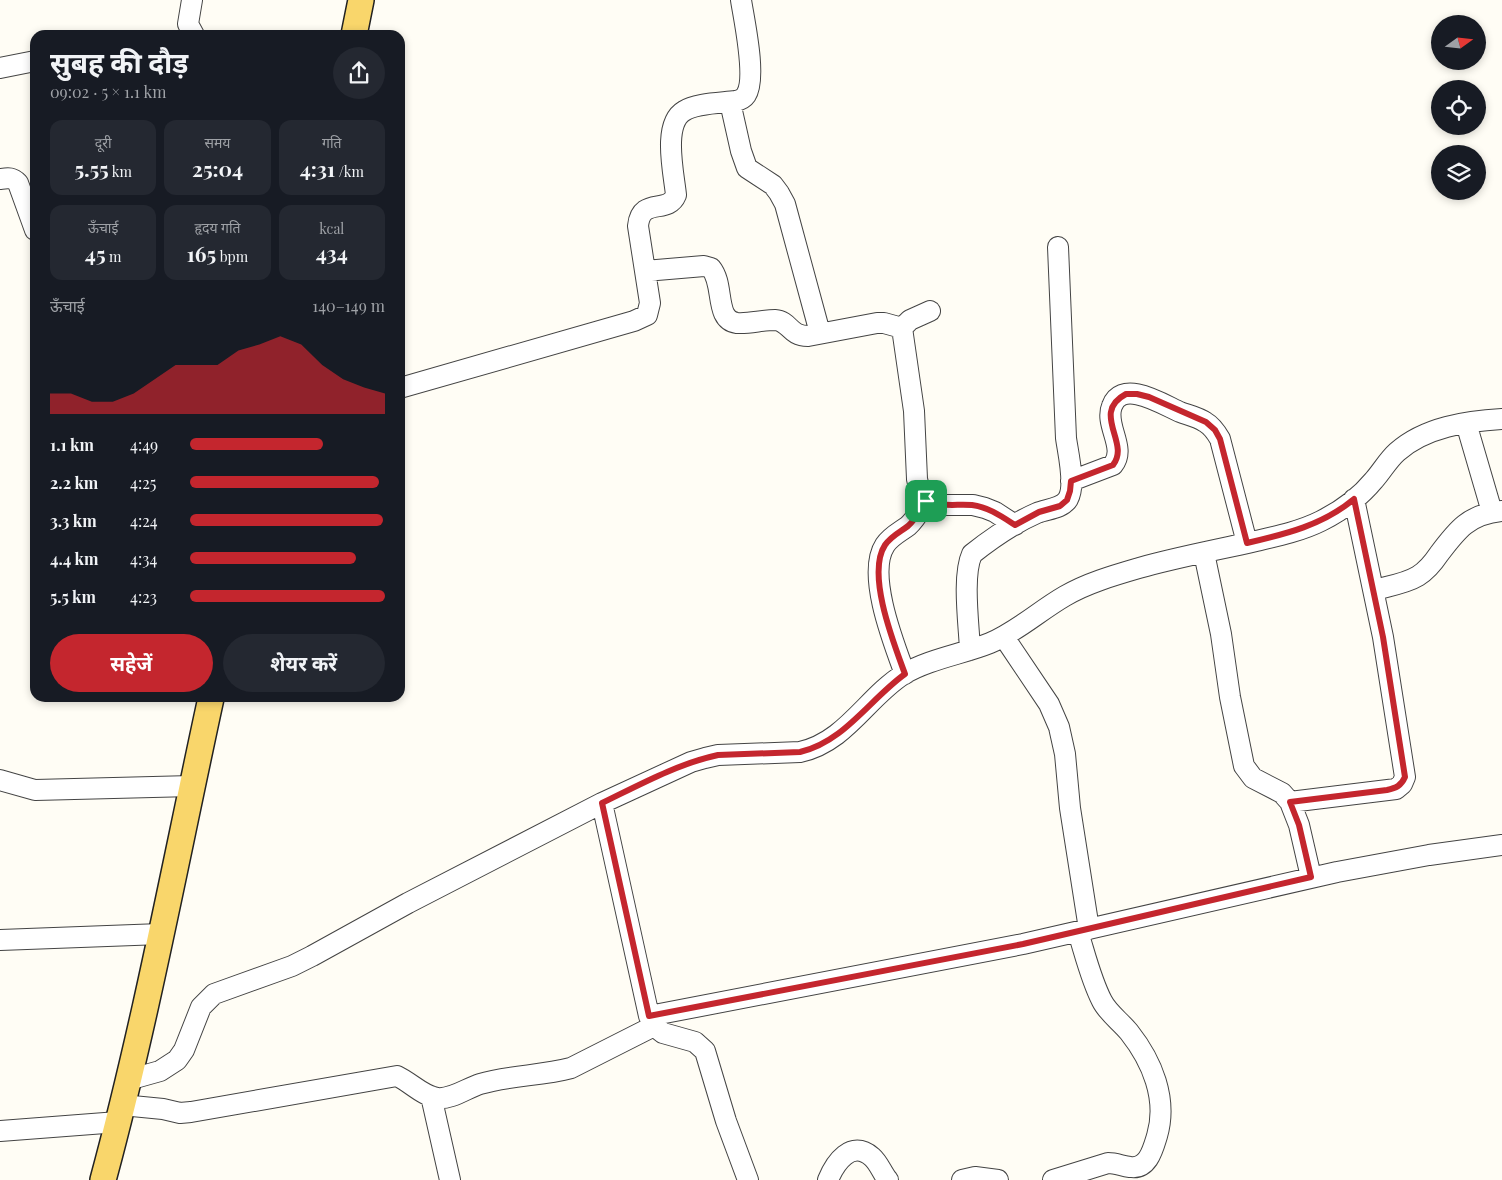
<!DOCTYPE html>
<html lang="hi">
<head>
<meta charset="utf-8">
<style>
	:root { --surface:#171b24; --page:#242831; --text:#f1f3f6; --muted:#9ea1a6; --accent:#c4262e }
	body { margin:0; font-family:"Playfair Display","Noto Sans Devanagari",serif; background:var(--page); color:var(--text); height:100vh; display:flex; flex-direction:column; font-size:19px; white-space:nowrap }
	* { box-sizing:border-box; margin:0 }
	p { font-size:16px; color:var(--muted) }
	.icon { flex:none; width:28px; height:28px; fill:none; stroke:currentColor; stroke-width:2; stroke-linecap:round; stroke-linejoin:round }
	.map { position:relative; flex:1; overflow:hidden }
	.details { position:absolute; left:30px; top:30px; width:375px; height:672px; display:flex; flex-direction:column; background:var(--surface); border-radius:15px; box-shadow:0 2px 8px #0003 }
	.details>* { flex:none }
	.needle { width:32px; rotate:75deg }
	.buttons { position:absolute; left:1431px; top:15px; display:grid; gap:10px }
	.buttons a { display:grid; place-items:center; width:55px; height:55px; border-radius:50%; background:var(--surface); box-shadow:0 2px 8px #0003; font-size:25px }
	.pin { position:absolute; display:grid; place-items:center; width:42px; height:42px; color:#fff; margin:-21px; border-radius:10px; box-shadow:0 2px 8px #0006 }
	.round { display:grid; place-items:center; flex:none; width:52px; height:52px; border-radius:26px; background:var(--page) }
	.summary { display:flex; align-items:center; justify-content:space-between; height:85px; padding:0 20px }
	h1 { font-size:28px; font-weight:700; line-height:38px }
	.stats { display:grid; grid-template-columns:repeat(3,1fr); gap:8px; height:85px; padding:5px 20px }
	.stats div { display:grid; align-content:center; border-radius:12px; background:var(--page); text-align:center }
	.stats b { font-size:21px; font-weight:700 }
	.stats small { font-size:14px; font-weight:400 }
	.stats p { font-size:14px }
	.chart { height:140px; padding:10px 20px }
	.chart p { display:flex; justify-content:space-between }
	.chart svg { width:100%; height:90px; margin-top:5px; fill:var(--accent); opacity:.7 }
	.cta { display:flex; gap:10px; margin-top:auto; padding:10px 20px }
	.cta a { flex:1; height:58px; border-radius:30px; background:var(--accent); color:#fff; font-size:20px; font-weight:700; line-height:58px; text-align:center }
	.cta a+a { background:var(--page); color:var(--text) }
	ul { padding:0 20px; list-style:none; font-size:16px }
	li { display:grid; grid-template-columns:80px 60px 1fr; align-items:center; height:38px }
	li i { height:12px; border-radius:6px; background:var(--accent) }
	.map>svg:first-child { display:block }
</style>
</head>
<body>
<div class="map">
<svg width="1502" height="1180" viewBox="0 0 1502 1180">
	<rect width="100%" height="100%" fill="#fffdf5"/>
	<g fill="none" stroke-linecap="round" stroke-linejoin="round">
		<defs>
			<path id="minor" d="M192,0L188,24L194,35
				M0,68L35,61
				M730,102L741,151L747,168L773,185L779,193L785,204L820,333
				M0,179C8,178 12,177 18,183L35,230
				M645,271L704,266L711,268C725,285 714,320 737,323C749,324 762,320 775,320C790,321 789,336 808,336L877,323H884L902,328
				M930,311L910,320L902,328L914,411L917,479L920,492L926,501L935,505H973L985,508L995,512L1015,525
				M400,388L634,321L647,315L650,303L638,226C641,196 668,215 676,195C674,174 662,124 684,111C696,103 722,103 736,101C740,100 744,98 746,95C757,78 744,20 741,0
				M1466,423L1492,512
				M1071,481L1113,465C1127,448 1104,425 1112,406C1122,378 1164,405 1180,412C1188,415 1198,417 1205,422C1212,426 1216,432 1220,439L1247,543
				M1204,553L1221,634L1230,697L1244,766L1253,778L1282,793L1290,802L1299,825L1311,877
				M1374,590C1388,586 1405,584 1418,576C1426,571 1433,563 1439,554C1457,530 1469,514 1502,511
				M1004,637L1049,704L1059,727L1065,754L1070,808L1089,929
				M970,650C969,625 962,576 972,554C991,539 1014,523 1037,513C1046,509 1062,509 1068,499C1076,485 1068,453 1066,438L1058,247
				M905,674C894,644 866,574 885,545C891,536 900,532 908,526C916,519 921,509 926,501
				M0,780L35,790L192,786
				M1290,802L1396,789L1402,784L1405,777L1383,637L1354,499
				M602,803L649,1016L654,1026L663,1033L695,1042L705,1051L726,1121L748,1180
				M0,940L161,934
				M649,1016L1023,944L1337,872L1429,855L1502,845
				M128,1080L160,1071L177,1060L184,1050L201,1007L214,994L292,966L312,956L408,903L602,803L691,762L705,758L718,755L800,752C846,742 867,697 904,674C929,659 963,654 990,643C1018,631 1039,611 1065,596C1087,583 1115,575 1139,568C1178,557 1217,550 1256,541C1278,536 1301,531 1321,521C1341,511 1360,497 1374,480C1382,471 1388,460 1397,452C1425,427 1467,421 1502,419
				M431,1096L450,1180
				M122,1105L163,1109L180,1113L191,1112L397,1076C410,1082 423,1096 437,1098C451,1100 467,1088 480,1084C510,1075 541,1076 571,1068L654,1026
				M0,1131L118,1122
				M828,1180C835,1163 851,1139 872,1157C879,1163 882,1173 888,1180
				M962,1180L975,1177L998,1180
				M1053,1180L1108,1163C1116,1163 1122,1166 1130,1167C1148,1170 1153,1149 1157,1136C1168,1099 1152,1061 1129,1032C1120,1021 1108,1013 1102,1001C1091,980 1085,954 1078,932"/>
			<path id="major" d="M354,35L361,0
				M103,1180C146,1021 176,859 211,698"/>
		</defs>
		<use href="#minor" stroke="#444" stroke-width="22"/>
		<use href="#major" stroke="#222" stroke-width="28"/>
		<use href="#minor" stroke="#fff" stroke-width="20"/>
		<use href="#major" stroke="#f9d66b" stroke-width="25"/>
	</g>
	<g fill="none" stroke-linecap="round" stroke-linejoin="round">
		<defs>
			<path id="route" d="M1126,394H1137L1149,397L1206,422L1215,430L1220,439L1247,543C1286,534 1323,525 1354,499L1383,637L1405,777C1401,786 1396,788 1387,790L1290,802L1299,825L1311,877L1023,944L649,1016L602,803C639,785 677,764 718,755L800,752C844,742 870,699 905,674C894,644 866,574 885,545C891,536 900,532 908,526C916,519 921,509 926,501C941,507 956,504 972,505C988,507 1001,516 1015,525L1039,512L1060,506L1067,500L1070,491L1071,481L1113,465C1131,443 1090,413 1126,394Z"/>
		</defs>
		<use href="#route" stroke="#fff" stroke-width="10"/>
		<use href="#route" stroke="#c4262e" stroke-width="6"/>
	</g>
</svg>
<div class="buttons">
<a><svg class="needle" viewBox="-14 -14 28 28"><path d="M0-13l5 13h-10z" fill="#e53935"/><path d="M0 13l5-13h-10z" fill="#9ea1a6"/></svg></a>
<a><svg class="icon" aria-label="locate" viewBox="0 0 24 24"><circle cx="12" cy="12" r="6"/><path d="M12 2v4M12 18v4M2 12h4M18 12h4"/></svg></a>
<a><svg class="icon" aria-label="layers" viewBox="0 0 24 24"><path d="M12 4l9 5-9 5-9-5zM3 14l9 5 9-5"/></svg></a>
</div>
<div class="pin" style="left:926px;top:501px;background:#1e9e55"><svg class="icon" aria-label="arrive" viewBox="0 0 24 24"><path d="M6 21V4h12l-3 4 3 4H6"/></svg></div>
<section class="details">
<div class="summary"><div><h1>सुबह की दौड़</h1><p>09:02 · 5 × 1.1 km</p></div><a class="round"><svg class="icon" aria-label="share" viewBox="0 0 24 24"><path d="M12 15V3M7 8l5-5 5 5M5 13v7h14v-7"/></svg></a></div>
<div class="stats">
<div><p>दूरी</p><b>5.55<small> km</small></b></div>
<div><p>समय</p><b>25:04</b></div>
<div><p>गति</p><b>4:31<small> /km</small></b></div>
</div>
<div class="stats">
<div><p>ऊँचाई</p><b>45<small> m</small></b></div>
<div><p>हृदय गति</p><b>165<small> bpm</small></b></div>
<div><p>kcal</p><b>434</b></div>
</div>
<div class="chart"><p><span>ऊँचाई</span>140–149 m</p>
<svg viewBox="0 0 160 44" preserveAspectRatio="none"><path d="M0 44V34L10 34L20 38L30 38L40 34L50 27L60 20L70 20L80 20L90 13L100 10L110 6L120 10L130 20L140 27L150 31L160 34V44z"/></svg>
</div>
<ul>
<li><b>1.1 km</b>4:49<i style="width:68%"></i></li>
<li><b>2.2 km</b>4:25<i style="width:97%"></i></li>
<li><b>3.3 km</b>4:24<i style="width:99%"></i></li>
<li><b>4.4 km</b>4:34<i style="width:85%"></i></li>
<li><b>5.5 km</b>4:23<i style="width:100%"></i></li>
</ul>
<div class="cta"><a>सहेजें</a><a>शेयर करें</a></div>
</section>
</div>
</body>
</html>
